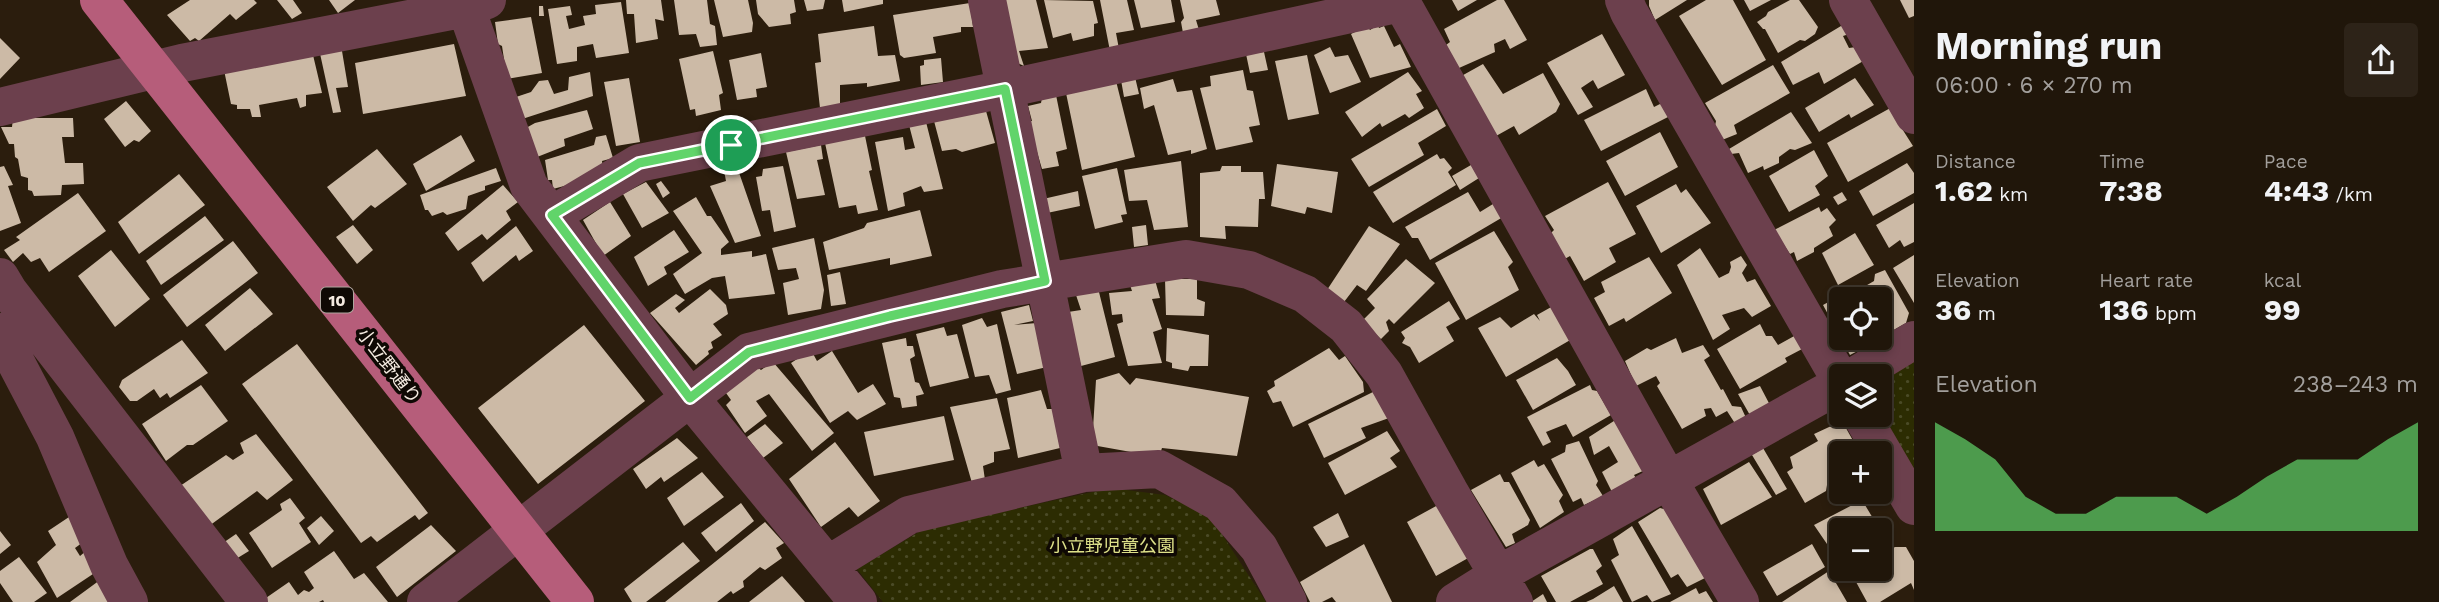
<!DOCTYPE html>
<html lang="en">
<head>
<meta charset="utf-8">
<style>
	:root { --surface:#20160a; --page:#2d2318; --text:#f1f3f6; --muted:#a29f9c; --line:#3d352b; --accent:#61d46a }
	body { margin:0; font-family:"Work Sans","Noto Sans JP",sans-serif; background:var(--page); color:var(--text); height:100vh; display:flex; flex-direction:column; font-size:26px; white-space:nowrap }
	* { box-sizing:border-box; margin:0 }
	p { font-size:23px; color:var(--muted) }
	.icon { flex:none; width:38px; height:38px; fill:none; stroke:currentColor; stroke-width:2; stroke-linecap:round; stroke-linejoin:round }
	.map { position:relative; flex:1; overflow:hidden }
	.panel { display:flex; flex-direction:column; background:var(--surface); width:525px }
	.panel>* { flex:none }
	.tools { position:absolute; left:1829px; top:287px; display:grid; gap:14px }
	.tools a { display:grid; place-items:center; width:63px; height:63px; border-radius:7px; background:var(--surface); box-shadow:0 4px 10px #0003,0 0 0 2px var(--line); font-size:35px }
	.pin { position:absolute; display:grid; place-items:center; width:60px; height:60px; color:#fff; margin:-30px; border:4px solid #fff; border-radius:50%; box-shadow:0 2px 7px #0007 }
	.round { display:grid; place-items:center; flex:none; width:74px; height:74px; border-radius:7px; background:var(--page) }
	.summary { display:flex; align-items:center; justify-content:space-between; height:119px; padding:0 21px }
	h1 { font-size:38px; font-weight:700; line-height:52px }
	.figures { display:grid; grid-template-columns:repeat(3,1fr); gap:10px; height:119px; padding:7px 21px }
	.figures div { display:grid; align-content:center }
	.figures b { font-size:30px; font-weight:700 }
	.figures small { font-size:19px; font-weight:400 }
	.figures p { font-size:19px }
	.chart { height:196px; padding:14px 21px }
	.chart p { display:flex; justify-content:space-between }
	.chart svg { width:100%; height:126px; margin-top:7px; fill:var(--accent); opacity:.7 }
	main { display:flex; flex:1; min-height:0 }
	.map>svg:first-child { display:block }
</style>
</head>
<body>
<main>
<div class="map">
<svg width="1914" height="602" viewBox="0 0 1914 602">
	<defs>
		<pattern id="green-dots" width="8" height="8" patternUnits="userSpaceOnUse" patternTransform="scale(1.75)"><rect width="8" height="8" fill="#2c2c02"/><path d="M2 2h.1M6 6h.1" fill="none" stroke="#4b4b27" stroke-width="1.8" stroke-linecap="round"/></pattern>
	</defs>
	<rect width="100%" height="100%" fill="#2b1d0d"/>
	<path fill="url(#green-dots)" d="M1914,361V471L1880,413V383Z
		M1111,488L1165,495L1210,516L1266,602H883L857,569L924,529Z"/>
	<path fill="#ccbaa6" d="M190,0H254L257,3L236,20L230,14L199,41L195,38L190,41L167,15Z
		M277,0H293L302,13L292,19Z
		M329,0H355L338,13Z
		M626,0H661L664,21L655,19L658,39L636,43L634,14H627Z
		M674,0H707L710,24L715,26L717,45L700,47L696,34L679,35Z
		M714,0H748L753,23L752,32L723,37Z
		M756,0H794L796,12L790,14L791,24L769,27L758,14Z
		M804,0H825L823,9L807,11Z
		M842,0H883V4L844,12Z
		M1003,0H1036L1048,48L1019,51L1024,66L1013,61Z
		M1044,0L1093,1L1098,23L1094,24V36L1073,41L1071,33L1053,38Z
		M1100,0H1127L1134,30L1116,33L1119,49L1110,51Z
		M1134,0H1171L1175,22L1141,28Z
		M1180,0H1216L1220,15L1196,20L1199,30L1183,33L1181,22L1184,18Z
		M1452,0H1477L1458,11Z
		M1497,0H1504L1527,40L1510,49L1505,39L1494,44L1495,52L1459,68L1446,45L1450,42L1444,29Z
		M1649,0H1687L1655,20L1649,6Z
		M1706,0H1733L1766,60L1722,85L1679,16Z
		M1744,0H1771L1750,11Z
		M1790,0H1799L1818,27L1815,34L1805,41L1800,40L1778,53L1765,29H1763L1757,22L1766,16L1768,12Z
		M1900,0H1914V16L1909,18Z
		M621,2L629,53L596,58L593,44L577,47V61L557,64L548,9L570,6L572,15L566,16L569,29L585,25L583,16L596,14L595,5Z
		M970,3L973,27H961V32L933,37L936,53L904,58L900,55L893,15Z
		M539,6H543L544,16H539Z
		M531,17L542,73L507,79L502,46L498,44L495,22Z
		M1846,23L1852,33L1843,36L1849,48L1856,47L1865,60L1824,84L1819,72L1793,85L1781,62Z
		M1378,25L1379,28L1384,26L1394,47L1400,44L1411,67L1370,78L1351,34L1367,26L1370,30Z
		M874,26L878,56L895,55L900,81L867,87V83L840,85V106L820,108L815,63L821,62L818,34Z
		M1602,34L1625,75L1598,89L1593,80L1581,88L1593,107L1578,115L1547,63Z
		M0,38L20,58L0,79Z
		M454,44L466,96L363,114L355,63Z
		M341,45L348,87L336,88L341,112L333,113L319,49Z
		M1330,47L1335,57L1348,55L1361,82L1330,93L1314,55Z
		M713,51L723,93L719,95L721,110L696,116L695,109L690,110L679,59Z
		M1264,52L1268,70L1250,73L1246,54Z
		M761,53L767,87L756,89L757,97L737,100L729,60Z
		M313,55L322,93L306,95V106L300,108L297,98L259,105L261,117H252L250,109H237V105L231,104L224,70Z
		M1307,55L1319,114L1288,120L1275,61Z
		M941,58L943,82L921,85L920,66L924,65V60Z
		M1483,64L1503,94L1543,73L1560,104L1556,112L1519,135L1514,126L1496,136L1456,79Z
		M1773,65L1790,93L1734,125L1737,134L1722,140L1715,126L1716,121L1705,103Z
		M1243,70L1247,90L1253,91L1260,125L1249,127L1253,142L1216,150L1200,88L1211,86L1210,76Z
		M590,72L593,96L516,121V97L531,92L539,81L548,80L554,94L568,90L569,77Z
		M1408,72L1422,91L1416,94L1424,108L1409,118L1405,114L1382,127L1380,123L1362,137L1345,112Z
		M1135,77L1139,94L1124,97L1121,80Z
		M629,78L640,142L616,146L604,82Z
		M1855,78L1874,105L1851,118L1849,114L1819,132L1805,108Z
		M1173,79L1177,92L1192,90L1207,149L1191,154V150L1168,155L1154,105L1144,109L1140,88Z
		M1116,81L1135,157L1082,170L1066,93Z
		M1646,89L1654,107L1662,103L1670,116L1601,151L1584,120Z
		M1056,95L1067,149L1056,152L1059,166L1042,169L1028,121H1032L1028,106L1041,103L1042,98Z
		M126,101L151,131L139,142L134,140L125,147L104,119Z
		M1894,106L1899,124L1913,146L1848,182L1827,143Z
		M1437,109L1446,126L1418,143L1424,155L1369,187L1351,159Z
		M587,110L593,129L564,139L565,146L532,159L526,128L535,123Z
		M986,111L995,143L962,152L956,149L942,151L934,121Z
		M1791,112L1812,143L1795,150L1790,149L1779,157V163L1764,170L1763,166L1748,173L1739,153L1731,154L1729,149Z
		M13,118H73L74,137H62L65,163H83L84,184L62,185L61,195L34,196L32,191L28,190V178L21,176L18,159L15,157L14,144H9L1,127H12Z
		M926,122L943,189L924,192L921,186L903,193L905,206L888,211L875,142L903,137L905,150L915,148L909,125Z
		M864,131L872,170L869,171L878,210L858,214L856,205L839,208L825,143Z
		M1660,132L1678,167L1625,196L1606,161Z
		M461,135L475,161L426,191L413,164Z
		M606,135L613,158L602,161L603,169L586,180L553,189L552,180H548L545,160L594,145L596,137Z
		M821,145L823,159L817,160L825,195L797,199L786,152Z
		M377,149L407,184L375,208L371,205L353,221L327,187Z
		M1814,150L1828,176L1815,186L1820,195L1789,212L1769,176Z
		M1437,154L1440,159L1444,158L1452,168L1448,172L1456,185L1393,223L1373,192Z
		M735,161L761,236L735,243L710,186L726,181L723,165Z
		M1181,161L1188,227L1154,230L1147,200L1129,201L1124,170Z
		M1907,163L1914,173V193L1873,216L1859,191Z
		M1277,164L1338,172L1332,213L1307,207L1305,214L1271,206Z
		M1471,165L1479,178L1460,190L1452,176Z
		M4,166L13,185L8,186L21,223L0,231V167Z
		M783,166L796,227L774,232L770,210L762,211L756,177L762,176L763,169Z
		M1222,166H1241V172H1263L1265,199H1259L1258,227L1225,226L1226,239L1200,237V173L1220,171Z
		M496,168L501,181L485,186V190L468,196L466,209L447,215L443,212L432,216L428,210H425L420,195Z
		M1117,168L1127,214L1121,215L1123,222L1095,229L1082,176Z
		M179,174L205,205L139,254L118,222Z
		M661,181L670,193L663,198L656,184Z
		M646,182L669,213L642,228L623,194Z
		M1608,182L1636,234L1609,248L1616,262L1584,281L1570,256L1561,261L1549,235L1554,230L1545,216Z
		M1676,184L1681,193L1686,189L1711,223L1661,253L1636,206Z
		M503,185L518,202L506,211L511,220L487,240L482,234L458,251L445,233Z
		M1078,191L1080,206L1047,213L1043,199Z
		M1468,192L1480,212L1493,204L1503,217L1430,260L1418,238H1412L1405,227Z
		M1842,192L1847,200L1838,205L1833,197Z
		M78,193L106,231L49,272L40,258L31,262L23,253L13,262L4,250L20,240L16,237Z
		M696,197L707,216H711L729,242L721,249V255L752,251V257L766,254L775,294L729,299L725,276L712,278L685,294L673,274L702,253L673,211Z
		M610,202L631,236L603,256L583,220Z
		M1914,203V242L1904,247L1900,240L1889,248L1876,225Z
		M1819,207L1821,212L1827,208L1836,220L1829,227L1833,236L1814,248V252L1797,261L1794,252L1790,254L1774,230Z
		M920,210L932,256L890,265V258L829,270L823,242L864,228L867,223Z
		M205,216L224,240L161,285L146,261Z
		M353,225L373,250L357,264L336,237Z
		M1146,225L1148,245L1134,247L1132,227Z
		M516,226L533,251L519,261L516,255L483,282L471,263Z
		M1369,226L1400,244L1366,291L1357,285L1344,302L1327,290Z
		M674,230L689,252L664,267L667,274L648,286L634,257Z
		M1494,231L1513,262L1508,267L1519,290L1466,320L1435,263Z
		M1855,233L1874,265L1838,285L1822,253Z
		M814,238L824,290L821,309L788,315L783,283L799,279L796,268L778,270L772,248Z
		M233,241L258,273L187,327L163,295Z
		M1700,248L1719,278L1729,273L1731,267L1730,262L1741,256L1747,265L1742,273L1747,282L1755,279L1771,306L1752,317L1744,308L1722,315L1730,329L1713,340L1677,265Z
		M111,250L150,299L115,327L78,276Z
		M1914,255V303L1893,268Z
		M1649,257L1672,293L1626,322L1624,318L1609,326L1594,298L1605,292L1601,282Z
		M1406,259L1435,283L1394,324L1389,319L1386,322L1389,331L1381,339L1362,321L1375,308L1367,299Z
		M1885,270L1909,313L1906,323L1890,332L1885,329L1880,331V299H1841V338H1871V344L1850,355L1823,305L1859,285L1862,288L1874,281L1875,274Z
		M840,272L846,304L831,306L827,275Z
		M1165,279H1197V299L1205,302L1204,316L1166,315Z
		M1155,280L1160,298L1152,299L1162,329L1153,332L1162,363L1128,366L1117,324L1123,322L1122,314L1112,315L1109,293L1132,291L1130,285Z
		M250,288L273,314L225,351L205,325Z
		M1098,288L1115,357L1081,366L1068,312L1081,310L1075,292Z
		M710,289L726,305L728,314L713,324L722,335L711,342L713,348L708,351L709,354L696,365L650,313L676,294L685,300L675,308L679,313Z
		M1449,301L1460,319L1446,327L1454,341L1419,363L1410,347L1402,343L1405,338L1401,332Z
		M1029,305L1033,321L1014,325L1037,323L1047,367L1017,374L1001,312Z
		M1553,306L1572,339L1506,377L1478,328L1500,317L1511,328L1534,314L1540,321L1537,315Z
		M982,318L987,327L997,324L1011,390L996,394L989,375L975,377L962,325Z
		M1760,324L1766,336H1772L1778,345L1796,335L1804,348L1785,358L1787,362L1740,389L1717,349Z
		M584,325L645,401L538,484L478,408Z
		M944,327L947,336L957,334L969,378L930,387L916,334Z
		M1167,328L1209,335L1208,366H1190L1188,371L1172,368V363L1166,361Z
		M906,338L907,346H913L915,356L910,359L915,382L919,383L924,394L916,396L917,406L902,408L900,398L894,397L882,343Z
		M1676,338L1682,353L1703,345L1710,356L1704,360L1721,390L1723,389L1732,406L1741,407L1747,420L1736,425L1727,411L1716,417L1711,408L1704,409L1706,416L1682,429L1657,386L1660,383L1656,376L1636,386L1625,361L1647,348L1651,350Z
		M182,340L208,373L170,398L167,393L160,398L154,389L137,401H130L119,387L122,380Z
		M297,344L428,513L419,520L415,515L377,542L371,536L361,543L242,384Z
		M1329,348L1339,360L1345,356L1363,382L1364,392L1293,427L1281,401L1273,403L1267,391L1275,386L1274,381Z
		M811,350L817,361L832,351L858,393L873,384L886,404L857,420L848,411L830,423L791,363Z
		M1557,358L1568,371L1576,385L1533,410L1516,380Z
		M773,362L834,433L812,451L769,394L756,401L767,416L745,433L726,405L731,400L726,393L757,367L761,370Z
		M1119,373L1130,385L1136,378L1249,397L1237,456L1162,448L1159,457L1092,445L1096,380Z
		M201,385L228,421L193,445H187L166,461L142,424Z
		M1590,385L1592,390L1597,391L1611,415L1573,437L1566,424L1546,432L1551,442L1543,446L1527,417Z
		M1760,386L1771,407L1751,417L1738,394Z
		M1041,390L1047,409H1053L1060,448L1018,458L1007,398Z
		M1373,392L1389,418L1361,428L1366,438L1324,458L1308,424Z
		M997,398L1010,449L994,452V462L983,466L985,480L972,483L950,407Z
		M944,416L954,460L874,476L864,432Z
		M1617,419L1645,470L1634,475L1639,483L1614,496L1602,472L1618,462L1609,446L1594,455L1589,437Z
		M1842,421L1860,453H1841V477L1827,485L1826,491L1805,503L1787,472L1793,468L1790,457L1818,441L1814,434Z
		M765,424L783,443L763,458L747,437Z
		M1387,431L1400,451L1390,458L1397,467L1345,495L1328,463Z
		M256,434L293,480L267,500L257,491L209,526L180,486L226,455L233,460L244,453L240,443Z
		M677,438L698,458L664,482L661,477L646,489L633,469Z
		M1579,441L1598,481L1596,485L1603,496L1584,505L1581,498L1573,502L1551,459L1565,452L1566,445Z
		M835,442L880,501L858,517L849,507L821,527L789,479Z
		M1763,448L1787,489L1776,495L1752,455Z
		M1534,460L1538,467L1544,464L1563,495L1559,501L1564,512L1540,528L1511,473Z
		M1749,462L1772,497L1721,525L1703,489Z
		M702,472L724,497L684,526L667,498Z
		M1500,474L1504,482H1509L1530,520L1528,525L1512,534L1515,543L1506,547L1471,490Z
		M290,498L305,518L299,523L311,542L272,568L249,533L282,510L280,504Z
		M1862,500L1874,520L1853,530H1841V537L1827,544L1814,525Z
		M741,503L754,521L716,552L701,533Z
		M1438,505L1470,557L1436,576L1407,522Z
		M1660,508L1671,511L1707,577L1687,587L1678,574L1671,578L1638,522Z
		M1338,513L1349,537L1326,547L1313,527Z
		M321,516L334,531L319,545L307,528Z
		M69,517L86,540L75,548L80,556L86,551L99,570L57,598L37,562L56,545L48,531Z
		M765,522L784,543L776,548L782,558L765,570L760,567L743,581L744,587L733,594L731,591L717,602H665Z
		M431,525L456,551L397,597L376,567Z
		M1878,525L1889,545L1880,550V530H1869Z
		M1632,526L1671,594L1652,602L1647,595L1632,602L1611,560L1619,555L1613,539Z
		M0,531L11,545L0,554Z
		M236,534L249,551L231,562L220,545Z
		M683,542L700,561L646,602H632L624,589Z
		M1364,544L1392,602H1336L1332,597L1322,602H1310L1300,582Z
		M1812,544L1825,567L1777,596L1763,572Z
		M1841,545V570L1829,552Z
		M1895,547H1906L1914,561V590L1911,583L1880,602H1867L1850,571L1855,569H1880V555Z
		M1590,549H1593L1602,566L1596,571L1603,584L1570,602H1556L1541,576Z
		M334,551L354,579L364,573L388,602H324L323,600L319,602H265L263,600L289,582L298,595L304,590L309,592L314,588L304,572Z
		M19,557L47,593L34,602H13L0,583V571Z
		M1829,571L1847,602H1782Z
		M782,576L805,602H749Z
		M100,580L113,602H70Z
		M1614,586L1623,602H1586L1593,599Z
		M1696,588L1699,594L1706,591L1713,602H1670Z
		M1543,594L1547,602H1531Z"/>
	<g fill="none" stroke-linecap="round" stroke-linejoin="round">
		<path stroke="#6c404d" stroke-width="38" d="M987,0L1084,473L1159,469L1220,503L1259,548L1288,602
			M1400,0L1669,481L1740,602
			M1624,0L1629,12L1841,381
			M1848,0L1914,115
			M466,8L529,186L690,398L858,602
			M0,107L182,63L466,8L487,0
			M552,215L639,163L1005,89L1401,3
			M0,277L9,292L249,602
			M0,332L55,437L109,565L129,602
			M1855,376L1914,340
			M1861,415L1914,506
			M828,565L909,515L1084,473
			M426,602L749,352L1002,289L1186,259L1249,270L1305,294L1346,326L1384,374L1449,491L1514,602
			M1455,602L1498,575L1841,384"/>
		<path stroke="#b65d7a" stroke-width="38" d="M99,0L575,602"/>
	</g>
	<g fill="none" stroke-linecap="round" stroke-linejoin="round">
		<defs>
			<path id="route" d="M1005,89L1045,281L890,316L749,352L690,398L552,215L639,163Z"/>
		</defs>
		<use href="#route" stroke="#fff" stroke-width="14"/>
		<use href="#route" stroke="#61d46a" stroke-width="9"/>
	</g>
	<g text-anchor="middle" stroke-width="7" stroke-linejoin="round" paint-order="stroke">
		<rect fill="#0f0904" stroke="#afa69e" stroke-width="2" x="321" y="287.5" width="32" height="25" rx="5"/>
		<g font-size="16" font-weight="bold" fill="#f4eae0">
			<text x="337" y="306">10</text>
		</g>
		<g font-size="18" fill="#f4eae0" stroke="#0f0904">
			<text transform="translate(389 366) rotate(52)" y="6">小立野通り</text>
		</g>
		<g font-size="18" fill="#dee189" stroke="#0f0904">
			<text x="1112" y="552">小立野児童公園</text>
		</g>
	</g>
</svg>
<div class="tools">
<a><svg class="icon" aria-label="locate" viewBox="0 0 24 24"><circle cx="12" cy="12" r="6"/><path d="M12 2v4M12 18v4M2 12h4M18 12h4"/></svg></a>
<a><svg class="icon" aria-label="layers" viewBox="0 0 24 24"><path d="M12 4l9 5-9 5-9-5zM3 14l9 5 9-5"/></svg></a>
<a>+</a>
<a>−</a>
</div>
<div class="pin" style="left:731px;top:145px;background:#1e9e55"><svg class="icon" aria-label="arrive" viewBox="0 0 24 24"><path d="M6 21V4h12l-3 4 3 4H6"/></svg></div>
</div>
<section class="panel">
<div class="summary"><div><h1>Morning run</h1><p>06:00 · 6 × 270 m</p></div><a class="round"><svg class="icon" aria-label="share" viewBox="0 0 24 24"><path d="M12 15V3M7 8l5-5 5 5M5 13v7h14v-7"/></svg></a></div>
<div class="figures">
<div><p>Distance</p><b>1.62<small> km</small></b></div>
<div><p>Time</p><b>7:38</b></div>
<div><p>Pace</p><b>4:43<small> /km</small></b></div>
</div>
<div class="figures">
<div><p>Elevation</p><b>36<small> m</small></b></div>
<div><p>Heart rate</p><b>136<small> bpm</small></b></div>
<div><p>kcal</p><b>99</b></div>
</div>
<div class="chart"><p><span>Elevation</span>238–243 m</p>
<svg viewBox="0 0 160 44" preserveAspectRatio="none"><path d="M0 44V6L10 12L20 19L30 32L40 38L50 38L60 32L70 32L80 32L90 38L100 32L110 25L120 19L130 19L140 19L150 12L160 6V44z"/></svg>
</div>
</section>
</main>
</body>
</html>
